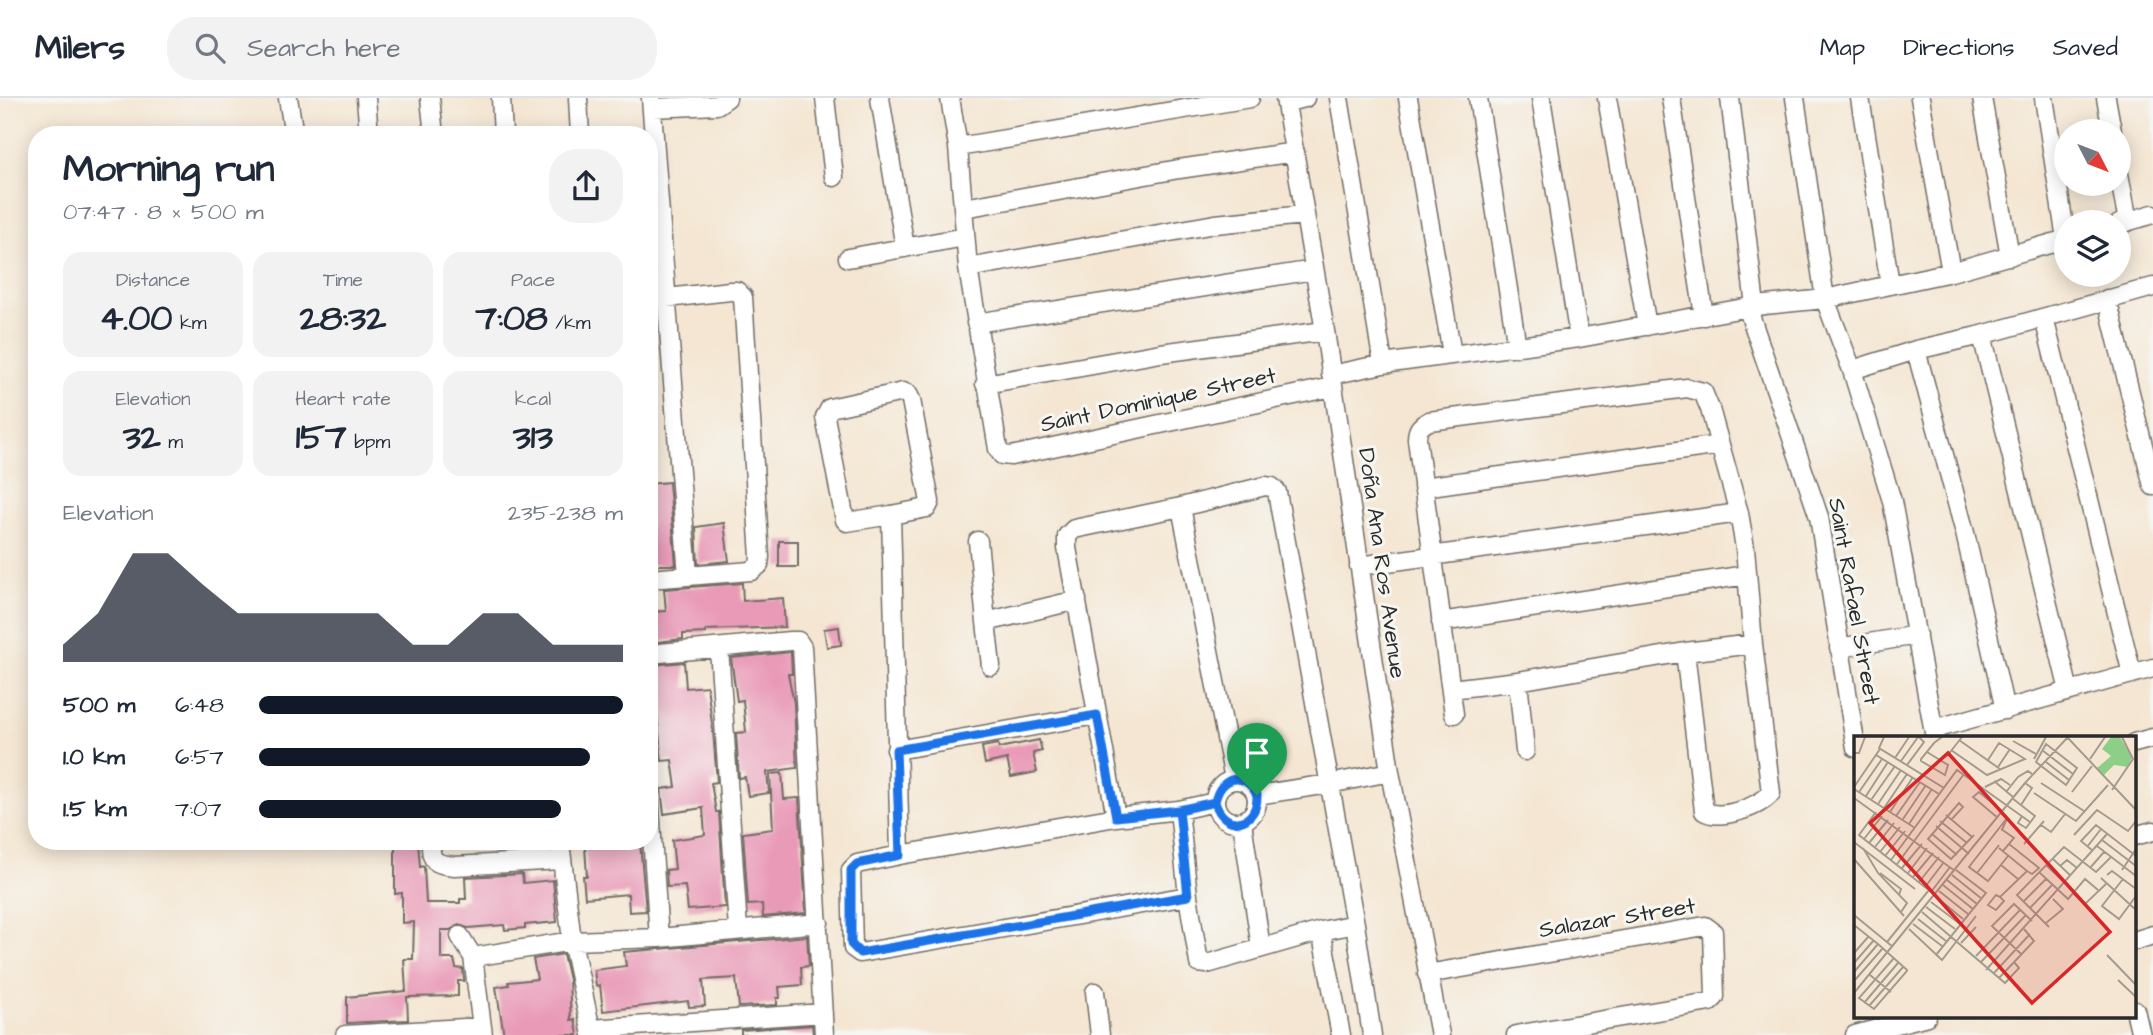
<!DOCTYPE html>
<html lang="en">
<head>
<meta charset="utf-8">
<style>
	:root { --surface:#fff; --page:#f2f2f3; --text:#1f2937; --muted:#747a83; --line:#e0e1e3; --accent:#111827 }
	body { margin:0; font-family:"Architects Daughter",sans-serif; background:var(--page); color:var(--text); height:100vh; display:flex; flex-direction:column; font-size:26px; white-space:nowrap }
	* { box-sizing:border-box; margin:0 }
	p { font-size:23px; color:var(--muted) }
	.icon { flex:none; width:38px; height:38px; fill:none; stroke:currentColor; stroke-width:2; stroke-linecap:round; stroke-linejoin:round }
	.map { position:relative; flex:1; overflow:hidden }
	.side { position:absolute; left:28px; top:28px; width:630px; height:724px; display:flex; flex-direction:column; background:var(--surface); border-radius:28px; box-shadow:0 4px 18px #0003 }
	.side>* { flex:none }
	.needle { width:46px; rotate:132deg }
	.tools { position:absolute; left:2054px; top:21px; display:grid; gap:14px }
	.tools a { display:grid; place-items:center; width:77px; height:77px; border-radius:50%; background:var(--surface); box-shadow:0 4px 18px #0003; font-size:35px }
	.pin { position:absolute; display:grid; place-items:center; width:60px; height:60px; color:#fff; margin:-72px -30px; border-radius:50% 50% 50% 0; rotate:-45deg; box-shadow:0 0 7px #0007 }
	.pin .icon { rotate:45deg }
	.round { display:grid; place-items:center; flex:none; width:74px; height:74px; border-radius:28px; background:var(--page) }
	.overview { display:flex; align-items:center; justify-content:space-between; height:119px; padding:0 35px }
	h1 { font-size:38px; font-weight:700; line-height:52px }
	.stats { display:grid; grid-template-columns:repeat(3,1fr); gap:10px; height:119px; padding:7px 35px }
	.stats div { display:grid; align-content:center; border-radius:18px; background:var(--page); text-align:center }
	.stats b { font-size:35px; font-weight:700 }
	.stats small { font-size:19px; font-weight:400 }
	.stats p { font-size:19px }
	.chart { height:196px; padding:14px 35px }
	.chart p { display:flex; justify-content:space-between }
	.chart svg { width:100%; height:126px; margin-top:7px; fill:var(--accent); opacity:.7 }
	ul { padding:0 35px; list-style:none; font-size:23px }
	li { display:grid; grid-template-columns:112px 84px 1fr; align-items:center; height:52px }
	li i { height:18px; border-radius:9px; background:var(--accent) }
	header { display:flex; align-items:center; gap:42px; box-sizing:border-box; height:98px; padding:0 35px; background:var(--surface); border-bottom:2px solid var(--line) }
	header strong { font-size:33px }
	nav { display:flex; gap:38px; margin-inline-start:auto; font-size:24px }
	.search { width:490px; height:63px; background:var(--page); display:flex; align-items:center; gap:18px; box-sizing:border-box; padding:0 24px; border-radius:28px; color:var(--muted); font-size:26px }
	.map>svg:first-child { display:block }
</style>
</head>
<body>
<header>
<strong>Milers</strong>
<div class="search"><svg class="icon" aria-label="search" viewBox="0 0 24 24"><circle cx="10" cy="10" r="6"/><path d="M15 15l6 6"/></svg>Search here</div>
<nav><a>Map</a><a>Directions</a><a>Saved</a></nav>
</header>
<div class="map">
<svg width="2153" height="937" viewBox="0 0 2153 937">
	<rect width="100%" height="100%" fill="#f6f6f2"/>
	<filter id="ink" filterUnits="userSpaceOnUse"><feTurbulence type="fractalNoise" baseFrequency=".0143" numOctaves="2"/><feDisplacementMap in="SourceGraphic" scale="14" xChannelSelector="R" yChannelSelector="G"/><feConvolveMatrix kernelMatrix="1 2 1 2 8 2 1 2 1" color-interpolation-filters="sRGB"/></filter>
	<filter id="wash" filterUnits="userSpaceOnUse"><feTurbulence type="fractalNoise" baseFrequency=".00686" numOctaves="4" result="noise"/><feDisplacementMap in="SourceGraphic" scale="28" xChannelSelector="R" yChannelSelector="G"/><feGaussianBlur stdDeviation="1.57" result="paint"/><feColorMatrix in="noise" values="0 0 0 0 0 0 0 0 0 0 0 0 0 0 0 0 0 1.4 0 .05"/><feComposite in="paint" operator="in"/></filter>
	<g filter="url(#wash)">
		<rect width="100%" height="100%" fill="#f4e6d2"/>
		<g id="blocks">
			<path fill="#e99ab7" d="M669,384L676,467H649V386Z
				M724,425L729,463L698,466L696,429Z
				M779,443H798V469H779Z
				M742,485L743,503L783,500L785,529L706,532V535L683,536V541L649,545V514L666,513L664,491Z
				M839,529L841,547L827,549L824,531Z
				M791,554L792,576H788L794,605L797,670L767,674L769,695L748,698L745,679L739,680L736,635L746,634L743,602L737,603L731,560Z
				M684,564L686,590L707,588L713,633L717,684L711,685L716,714H719L725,809L688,812L685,788L667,789L666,772L675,771L672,742L705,737L703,710L664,716L661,691L676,689L672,662L662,663L652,567Z
				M1039,642L1042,653L1033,655L1037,674L1011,679L1007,661L985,666L982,649L998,646L999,650Z
				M782,675L784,701L799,700L806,815L763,819L762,806L748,807L743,735L773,731L770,676Z
				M397,744H418L420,769L424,768L426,805H460V801H466L465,779L522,776L523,785L553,782L557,824L525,827V830L505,832L504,827L468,830L459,827L450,832H441V861H454L456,870L463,871L464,883H458V898L407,899L408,922L347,925V899L406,893L404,861H413L414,824L402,825V795L395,796V747H397Z
				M617,744H640L646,813L629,814L628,796L585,800L583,778H587L585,749L617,748Z
				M807,838L809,868L801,869L802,887L779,889L780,900H777V907L739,909L736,880L703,882L705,908L689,909L688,903L603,913L600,887L596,888L594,872L626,868L624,854Z
				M563,856L569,882L571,922L575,921L578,937H504L496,889L509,887L508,884L537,881L533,861Z
				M812,927L813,937H741V932Z"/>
		</g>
	</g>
	<g filter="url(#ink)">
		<use href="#blocks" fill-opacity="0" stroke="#716c65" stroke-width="2"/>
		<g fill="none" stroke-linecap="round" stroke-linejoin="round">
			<defs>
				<path id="minor" d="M288,0L294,37
					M366,0L369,37
					M430,0L434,37
					M501,0L503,37
					M578,0L580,37
					M651,0L688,478
					M825,0L834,79
					M880,0L905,150
					M950,0L958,49L968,170L998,351L1002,357L1011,358L1332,289
					M1285,0L1325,233L1390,674L1440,937
					M1339,0L1383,266
					M1408,0L1452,256
					M1478,0L1517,249
					M1541,0L1579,240
					M1607,0L1647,228
					M1671,0L1704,218
					M1730,0L1755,208L1750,217L1819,419L1856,650
					M1795,0L1825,201L1852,272L1892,403L1935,640
					M1860,0L1890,186
					M1920,0L1951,174
					M1982,0L2010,158
					M2044,0L2066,141
					M2106,0L2112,33
					M1287,4L1305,0
					M652,10L717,7L727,0
					M958,49L1250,0
					M2119,76L2128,124
					M964,110L1179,71L1295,54
					M2119,126L2153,116
					M848,160L965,139
					M968,170L1215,126L1304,117
					M2107,201L2153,388
					M649,202L730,193H737L743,199L760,459L759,467L751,473L649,481
					M2044,220L2132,576
					M976,225L1314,172
					M1982,237L2069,593
					M1916,252L1965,435L2005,612
					M1852,272L1916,252L1982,237L2153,189
					M1331,277L1383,266L1579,240L1755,208L1825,201L1951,174L2067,141
					M985,286L1161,255L1325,233
					M1423,389L1720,347
					M1181,409L1234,681
					M891,417L927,410L930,404L911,302L908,296L903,294L830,310L825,319L845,422L847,424L891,417L900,757L857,766L851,772L853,850L860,855L1188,798
					M978,443L986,524L1077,502
					M1359,468L1739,415
					M986,524L991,568
					M1441,524L1746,477
					M719,550L738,831
					M1839,550L1917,537
					M649,556L790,543H798L802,549L824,937
					M1518,583L1525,653
					M1451,591L1518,583L1685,554L1753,546
					M1454,616L1417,341C1417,331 1420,328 1429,323L1687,290L1703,294L1710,311L1739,415L1745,450L1753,546L1771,695C1760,709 1720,723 1704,713L1685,554
					M1934,631L2153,570
					M2134,645L2153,640
					M896,652L1097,617
					M1215 703a21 21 0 1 1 42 0a21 21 0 1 1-42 0Z
					M649,695L659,840
					M1257,697L1329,686L1390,674
					M1179,712L1188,798L1199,865L1207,866L1321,833L1355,826
					M1116,719L1067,450V438L1074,431L1181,409L1265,388L1272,389L1277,394L1355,826L1372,937
					M1242,724L1261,850
					M2134,738L2153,733
					M431,744C430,764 435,766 455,768L561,762
					M560,744L572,843L592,937
					M900,757L1116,719L1179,712L1215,704
					M1321,833L1341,937
					M460,838L473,859
					M2134,843L2153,837
					M1427,876L1705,828L1713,834L1715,899L1710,904L1516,937
					M1095,894L1100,937
					M2135,912L2141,937
					M591,931L823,915
					M345,937L482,929
					M483,937L473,859L572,843L659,840L819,825
					M1855,937L1927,918"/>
			</defs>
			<use href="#minor" stroke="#716c65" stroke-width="21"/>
			<use href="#minor" stroke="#fff" stroke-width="18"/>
		</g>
	</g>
	<g fill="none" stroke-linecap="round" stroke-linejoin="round" filter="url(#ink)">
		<defs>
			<path id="route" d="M1257,697C1245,672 1220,678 1215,704L1179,712L1116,719L1097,617L896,652L900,757L857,766L851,772V846L860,855L1188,798L1179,712L1215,704C1224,735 1258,728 1257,697"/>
		</defs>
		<use href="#route" stroke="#fff" stroke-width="14"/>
		<use href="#route" stroke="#1a73e8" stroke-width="9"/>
	</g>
	<g text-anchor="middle" stroke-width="6" stroke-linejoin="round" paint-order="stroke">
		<g font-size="23" fill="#2b2b2b" stroke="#f6f6f2">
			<text transform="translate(1158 301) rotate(-12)" y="8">Saint Dominique Street</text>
			<text transform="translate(1383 465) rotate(82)" y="8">Doña Ana Ros Avenue</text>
			<text transform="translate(1855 503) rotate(80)" y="8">Saint Rafael Street</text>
			<text transform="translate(1617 819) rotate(-9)" y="8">Salazar Street</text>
		</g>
	</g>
	<g transform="translate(1854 638)">
		<rect width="282" height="282" fill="#f4e6d2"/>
		<path d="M257,1H266L278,21L274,31L260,29L249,40L243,32L257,20L248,13Z" fill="#8ecf87"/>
		<path fill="none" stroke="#a49b8f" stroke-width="2" d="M30,1L25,12L90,52M213,1L282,74M105,4L146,33M159,5L182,18M192,8L223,32L212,49L182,26ZM97,14L133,39L171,23L145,7L134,24M188,14L219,38M73,16L94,29L91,39L67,25V23L80,7L88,1M0,17H5L11,1M22,19L85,58M93,20L108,1M41,22L55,1M180,23L192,1M236,23L251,1M47,25L64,1M192,26L215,44M53,29L70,6L65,1M144,31L156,13M140,45L159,61M187,47L230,75M0,51L26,13M131,51L147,43L156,49M0,53L61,92M258,54L279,23L268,1M5,56L28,23M152,56L164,41L174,35L178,38M218,56L238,30M180,57L222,85L254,49M12,60L34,26M0,62L101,135M158,62L181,80L172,92L164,87L168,80M17,64L41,30M24,68L47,34M167,69L178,52L171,47M22,76L5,99L81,159M36,76L59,41M26,78L53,38M92,79L118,101M42,80L66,46M144,82L119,61L125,56L148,75M49,83L72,49M97,84L109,71L105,67L74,103L97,123L120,99M86,85L113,107M55,88L78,53M187,89L197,96L211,78M82,90L115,118M147,93L160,102L149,115M148,94L153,82L115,131L134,145L154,120M78,98L103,119M220,99L243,74L274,95L282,85M10,103L28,80M248,104L282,130M0,106L61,153M15,107L34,84M170,108L190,85M243,110L282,140M21,111L40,87M233,111L247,93M9,112L24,137L53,167L47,176M145,112L173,135M239,115L227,105L242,89L282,120M26,116L46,91M31,120L51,95M0,123L50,180M199,123L217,140M37,124L103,34L176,86M43,128L110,38M147,129L164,143M192,129L211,147M206,130L213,124L223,132M48,132L68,108M236,132L250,116M268,134L282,113M185,136L214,163L231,143L244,154M26,137L47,153L45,159M54,137L73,112M123,137L145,109L142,113M98,139L128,163M253,139L258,135L282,153M59,141L79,117M247,142L282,174M269,143L248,170L265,183L282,160M93,144L123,168M65,146L85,121M89,149L119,173M71,151L90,126M85,155L114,178M77,156L96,131M219,157L231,168L252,148M81,160L109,183M146,161L142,159L134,169L142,174L150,165L146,161L173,135L178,138L185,132L155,108M170,165L192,143M77,166L106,188M72,171L101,193M176,172L198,149M68,176L151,247L165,232L160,226M0,179L39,211M64,183L92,205M192,187L209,173L199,163M59,188L88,210M0,189L24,208L53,234V235L20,273L5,262L40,222M195,191L163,159L210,111L242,136L257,121M55,193L88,224L122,180M33,206L75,154M107,207L122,191M0,217L15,200M167,218L138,190L160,168L178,185M82,219L132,157L102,134M253,219L282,249M122,220L166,174M127,226L172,179M0,227L20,204M132,234L253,98M0,236L24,208M140,237L176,198M16,239L37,256M145,242L180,205L170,193M1,244L29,212M264,244L282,261M0,257L171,47L214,1M10,267L44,227M15,270L49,231"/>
		<path fill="#d62828" fill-opacity="0.15" stroke="#d62828" stroke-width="3.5" d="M94,17L256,196L178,267L16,87Z"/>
		<rect width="282" height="282" fill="none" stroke="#2b2b2b" stroke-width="3.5"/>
	</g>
</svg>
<div class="tools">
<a><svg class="needle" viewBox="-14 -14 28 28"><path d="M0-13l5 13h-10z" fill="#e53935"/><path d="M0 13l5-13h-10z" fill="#747a83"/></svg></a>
<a><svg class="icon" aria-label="layers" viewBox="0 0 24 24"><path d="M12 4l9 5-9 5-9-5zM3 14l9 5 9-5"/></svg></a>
</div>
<div class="pin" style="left:1257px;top:697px;background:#1e9e55"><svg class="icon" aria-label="arrive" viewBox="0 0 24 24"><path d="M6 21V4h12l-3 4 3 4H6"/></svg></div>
<section class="side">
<div class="overview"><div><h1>Morning run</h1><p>07:47 · 8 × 500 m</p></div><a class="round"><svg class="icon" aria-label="share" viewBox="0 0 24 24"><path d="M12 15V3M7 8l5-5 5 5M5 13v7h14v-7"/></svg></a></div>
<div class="stats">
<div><p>Distance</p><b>4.00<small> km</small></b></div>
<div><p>Time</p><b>28:32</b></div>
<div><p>Pace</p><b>7:08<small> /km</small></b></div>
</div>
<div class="stats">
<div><p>Elevation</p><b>32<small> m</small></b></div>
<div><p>Heart rate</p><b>157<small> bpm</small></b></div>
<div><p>kcal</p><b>313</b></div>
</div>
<div class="chart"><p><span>Elevation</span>235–238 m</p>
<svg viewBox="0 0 160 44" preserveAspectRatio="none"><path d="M0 44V38L10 27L20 6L30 6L40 17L50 27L60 27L70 27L80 27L90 27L100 38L110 38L120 27L130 27L140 38L150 38L160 38V44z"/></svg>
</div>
<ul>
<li><b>500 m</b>6:48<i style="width:100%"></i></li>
<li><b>1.0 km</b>6:57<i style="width:91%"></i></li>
<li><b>1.5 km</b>7:07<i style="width:83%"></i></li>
</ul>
</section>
</div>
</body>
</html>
